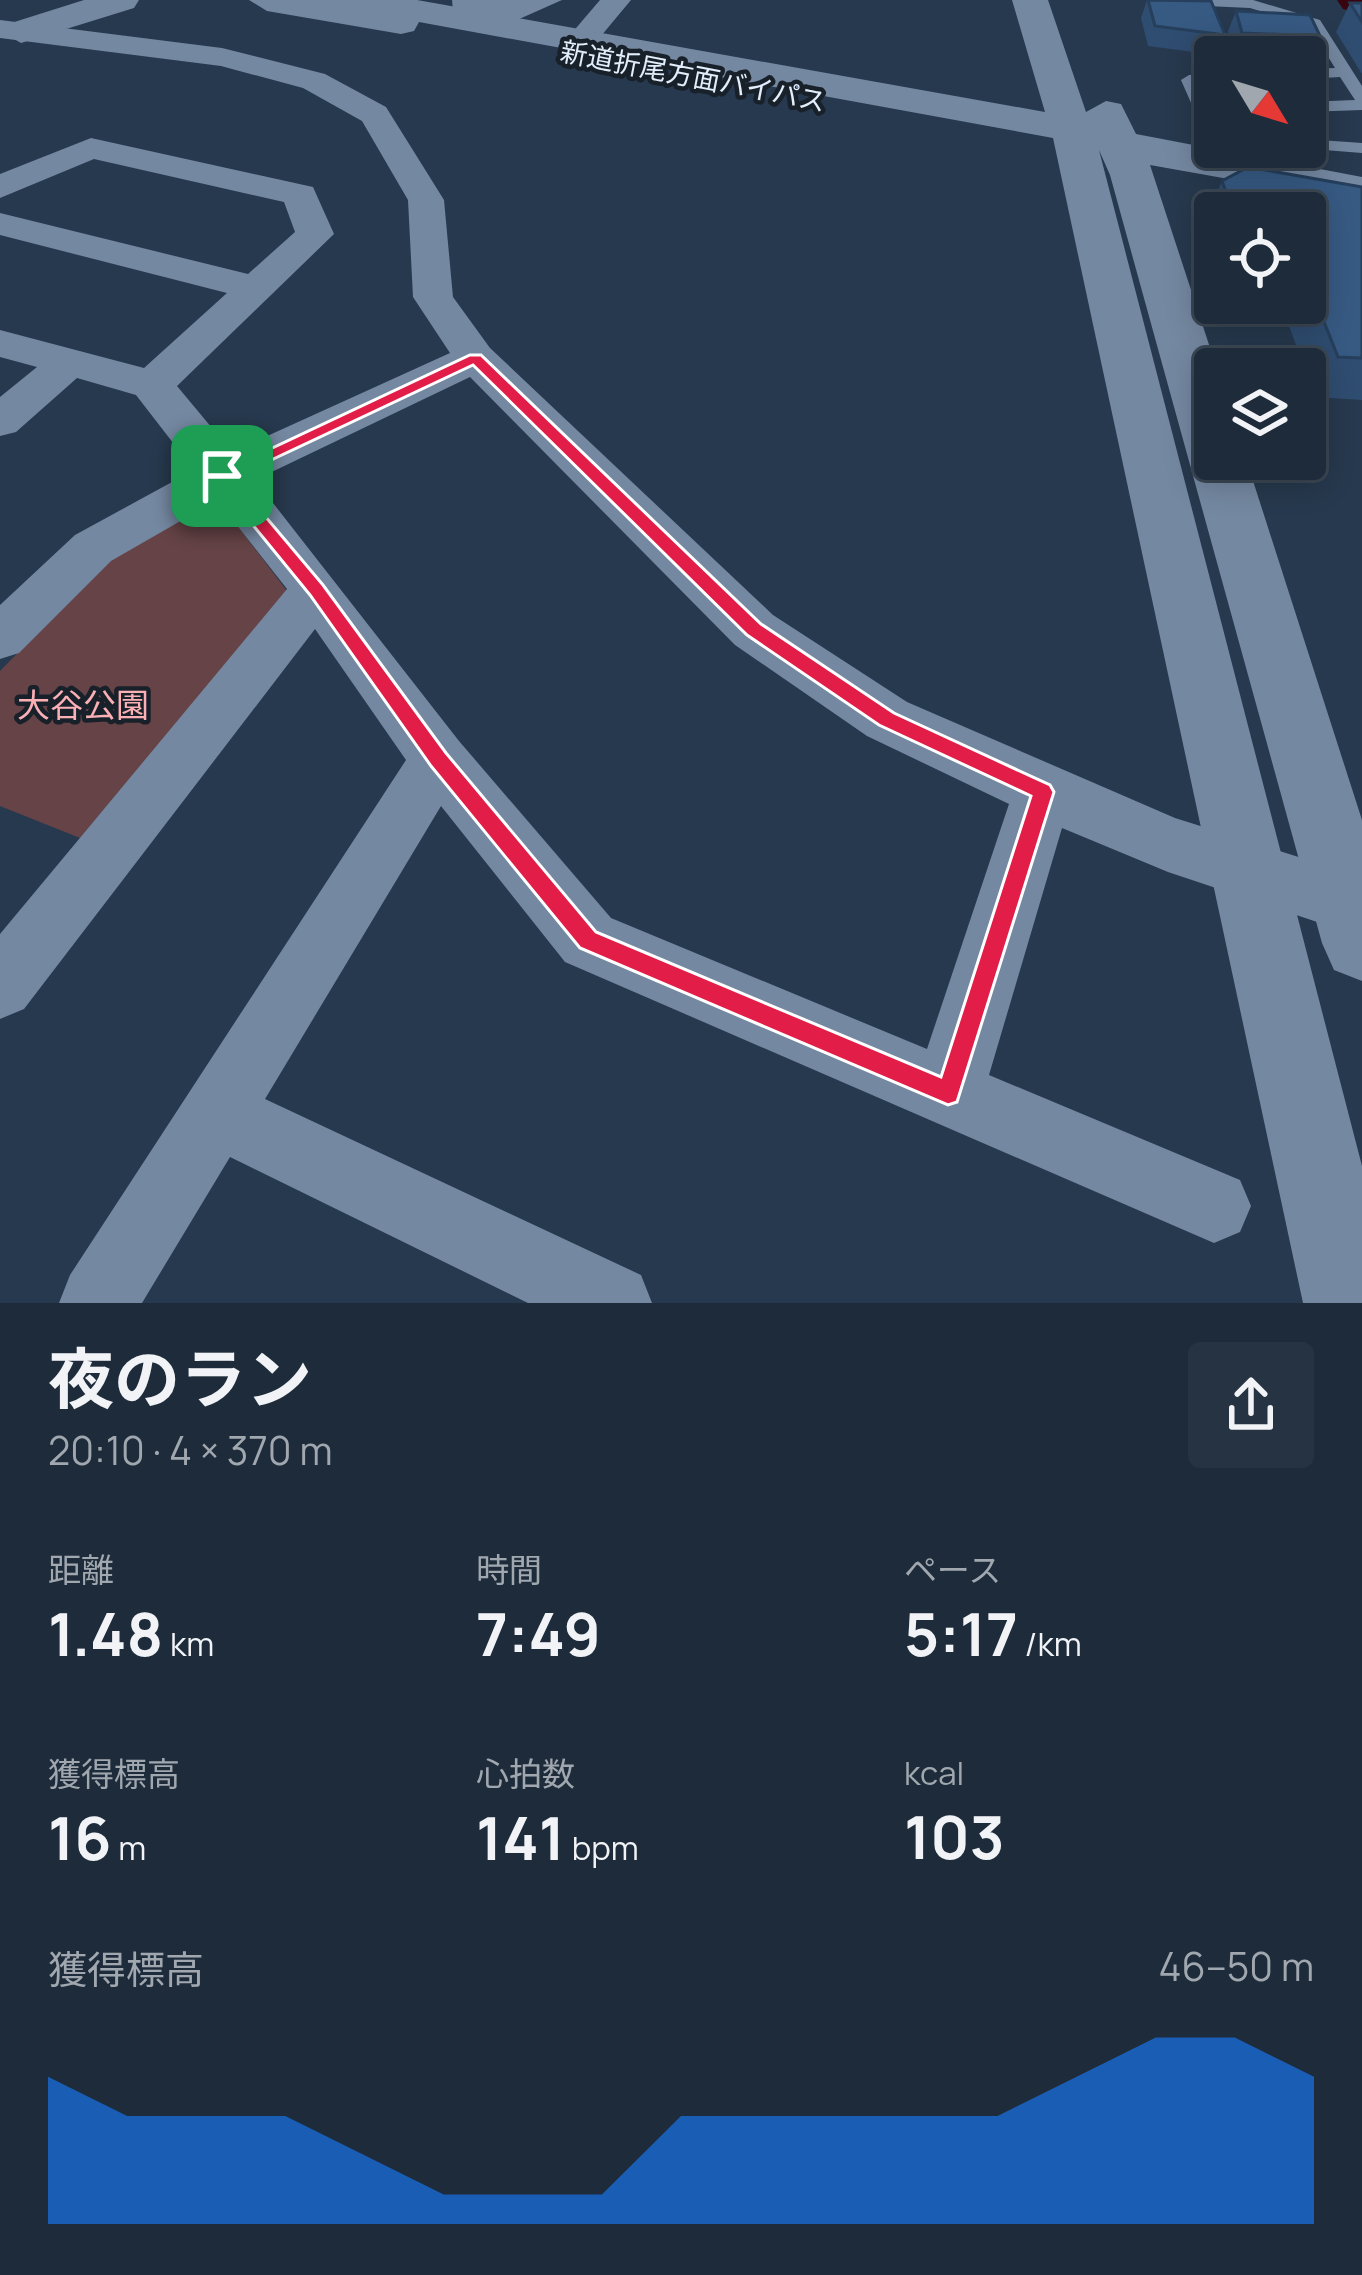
<!DOCTYPE html>
<html lang="ja">
<head>
<meta charset="utf-8">
<style>
	:root { --surface:#1d2b3a; --page:#253342; --text:#f1f3f6; --muted:#a0a7af; --line:#3b4754; --accent:#1a73e8 }
	body { margin:0; font-family:Manrope,"Noto Sans JP",sans-serif; background:var(--page); color:var(--text); height:100vh; display:flex; flex-direction:column; font-size:45px; white-space:nowrap }
	* { box-sizing:border-box; margin:0 }
	p { font-size:39px; color:var(--muted) }
	.icon { flex:none; width:66px; height:66px; fill:none; stroke:currentColor; stroke-width:2; stroke-linecap:round; stroke-linejoin:round }
	.map { position:relative; height:1303px; overflow:hidden }
	.details { display:flex; flex-direction:column; background:var(--surface); flex:1 }
	.details>* { flex:none }
	.needle { width:78px; rotate:128deg }
	.fabs { position:absolute; left:1194px; top:36px; display:grid; gap:24px }
	.fabs a { display:grid; place-items:center; width:132px; height:132px; border-radius:12px; background:var(--surface); box-shadow:0 6px 30px #0003,0 0 0 3px var(--line); font-size:60px }
	.pin { position:absolute; display:grid; place-items:center; width:102px; height:102px; color:#fff; margin:-51px; border-radius:24px; box-shadow:0 6px 18px #0006 }
	.round { display:grid; place-items:center; flex:none; width:126px; height:126px; border-radius:12px; background:var(--page) }
	.headline { display:flex; align-items:center; justify-content:space-between; height:204px; padding:0 48px }
	h1 { font-size:66px; font-weight:700; line-height:90px }
	.stats { display:grid; grid-template-columns:repeat(3,1fr); gap:18px; height:204px; padding:12px 48px }
	.stats div { display:grid; align-content:center }
	.stats b { font-size:60px; font-weight:700 }
	.stats small { font-size:33px; font-weight:400 }
	.stats p { font-size:33px }
	.chart { height:336px; padding:24px 48px }
	.chart p { display:flex; justify-content:space-between }
	.chart svg { width:100%; height:216px; margin-top:12px; fill:var(--accent); opacity:.7 }
	.map>svg:first-child { display:block }
</style>
</head>
<body>
<div class="map">
<svg width="1362" height="1303" viewBox="0 0 1362 1303">
	<rect width="100%" height="100%" fill="#27394e"/>
	<path fill="#654346" d="M214,495L287,591L80,838L0,806V671L117,552Z"/>
	<g fill="none" stroke-linecap="round" stroke-linejoin="round">
		<path fill="#37040f" fill-rule="evenodd" d="M1337,0H1362V14L1343,9Z"/>
		<path fill="#7488a1" fill-rule="evenodd" d="M1156,0H1253L1320,20L1362,86V110L1305,112V102L1355,100L1340,77L1305,79V69L1335,68L1309,26L1250,8L1163,4Z
			M1215,74V84H1199L1215,118V142L1206,137L1181,80L1189,75Z
			M1305,139L1362,143V153L1299,148L1305,147Z"/>
		<path fill="#7488a1" fill-rule="evenodd" d="M452,0H562L517,20L453,11Z
			M600,0H631L591,48H569L565,41Z
			M0,20L222,48L325,74L386,107L444,200L453,297L490,348L773,615L907,702L1175,818L1362,877V937L1168,872L1062,828L989,1075L1240,1180L1251,1206L1240,1232L1214,1243L565,962L441,806L265,1099L641,1275L652,1303H528L230,1157L142,1303H59L70,1275L406,760L315,629L24,1009L0,1019V934L287,589L217,500L111,561L19,653L0,659V605L75,535L194,470L136,395L77,378L16,432L0,436V397L37,367L0,357V330L144,368L227,293L0,235V213L248,274L295,232L284,202L94,159L0,198V174L91,138L313,187L334,234L177,386L232,452L450,353L413,297L408,200L362,121L303,88L221,66L0,38ZM470,377L735,645L867,736L1009,804L927,1049L611,918L459,741L255,480Z"/>
		<path fill="#7488a1" fill-rule="evenodd" d="M84,0H139L134,8L21,43L2,32L8,24Z
			M249,0H417L1045,112L1012,0H1048L1086,112L1106,101L1121,104L1136,134L1362,177V203L1150,165L1217,369L1215,459H1246L1362,820V981L1334,970L1322,943L1110,175L1099,150L1362,1166V1303H1303L1053,138L419,22L414,31L401,34L267,11Z"/>
	</g>
	<path fill="#2f4d71" d="M1147,0H1187L1225,35L1217,55L1148,46L1141,18Z
		M1350,3H1362V74L1336,32Z
		M1236,11L1320,36L1311,56L1234,53L1228,31Z
		M1222,181L1362,187V400L1315,397L1281,304L1256,303H1305V213H1215V248L1206,220Z"/>
	<path fill="#375a83" stroke="#263f5c" stroke-width="3" d="M1148,0L1211,1L1225,35L1155,26Z
		M1350,3H1362V22Z
		M1236,11L1310,15L1320,36L1242,33Z
		M1248,167L1362,187V358L1338,357L1305,274V213H1234L1222,181Z"/>
	<path fill="#e11d48" stroke="#fff" stroke-width="3" fill-rule="evenodd" d="M470,355H481L761,624L894,713L1050,785L1054,792L957,1102L948,1105L580,948L431,766L310,595L213,476ZM473,365L747,635L879,725L1031,796L941,1077L596,932L446,753L323,585L233,478Z"/>
	<g text-anchor="middle" stroke-width="9" stroke-linejoin="round" paint-order="stroke">
		<g font-size="27" fill="#e3eefc" stroke="#182029">
			<text transform="translate(693 77) rotate(11)" y="9">新道折尾方面バイパス</text>
		</g>
		<g font-size="33" fill="#fab0b5" stroke="#182029">
			<text x="83" y="717">大谷公園</text>
		</g>
	</g>
</svg>
<div class="fabs">
<a><svg class="needle" viewBox="-14 -14 28 28"><path d="M0-13l5 13h-10z" fill="#e53935"/><path d="M0 13l5-13h-10z" fill="#a0a7af"/></svg></a>
<a><svg class="icon" aria-label="locate" viewBox="0 0 24 24"><circle cx="12" cy="12" r="6"/><path d="M12 2v4M12 18v4M2 12h4M18 12h4"/></svg></a>
<a><svg class="icon" aria-label="layers" viewBox="0 0 24 24"><path d="M12 4l9 5-9 5-9-5zM3 14l9 5 9-5"/></svg></a>
</div>
<div class="pin" style="left:222px;top:476px;background:#1e9e55"><svg class="icon" aria-label="arrive" viewBox="0 0 24 24"><path d="M6 21V4h12l-3 4 3 4H6"/></svg></div>
</div>
<section class="details">
<div class="headline"><div><h1>夜のラン</h1><p>20:10 · 4 × 370 m</p></div><a class="round"><svg class="icon" aria-label="share" viewBox="0 0 24 24"><path d="M12 15V3M7 8l5-5 5 5M5 13v7h14v-7"/></svg></a></div>
<div class="stats">
<div><p>距離</p><b>1.48<small> km</small></b></div>
<div><p>時間</p><b>7:49</b></div>
<div><p>ペース</p><b>5:17<small> /km</small></b></div>
</div>
<div class="stats">
<div><p>獲得標高</p><b>16<small> m</small></b></div>
<div><p>心拍数</p><b>141<small> bpm</small></b></div>
<div><p>kcal</p><b>103</b></div>
</div>
<div class="chart"><p><span>獲得標高</span>46–50 m</p>
<svg viewBox="0 0 160 44" preserveAspectRatio="none"><path d="M0 44V14L10 22L20 22L30 22L40 30L50 38L60 38L70 38L80 22L90 22L100 22L110 22L120 22L130 14L140 6L150 6L160 14V44z"/></svg>
</div>
</section>
</body>
</html>
